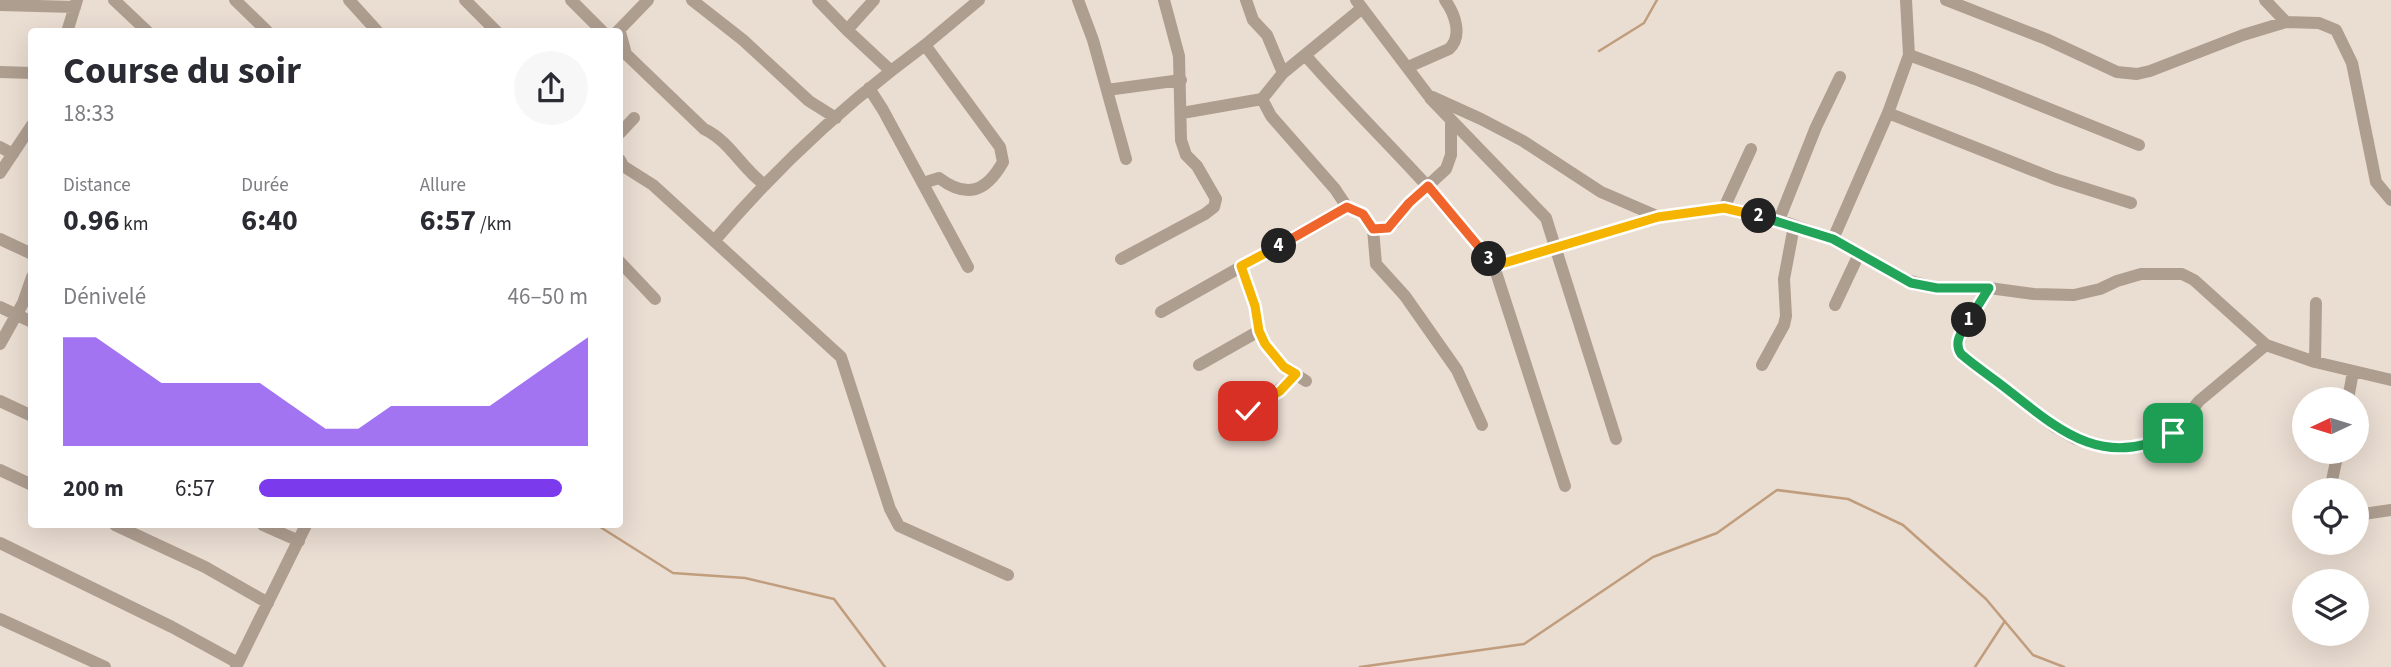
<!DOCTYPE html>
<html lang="fr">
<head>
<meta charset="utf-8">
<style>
	:root { --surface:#fff; --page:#f7f7f7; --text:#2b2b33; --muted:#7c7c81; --accent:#7c3aed }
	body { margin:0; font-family:"Source Sans 3",sans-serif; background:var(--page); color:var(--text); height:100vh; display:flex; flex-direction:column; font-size:26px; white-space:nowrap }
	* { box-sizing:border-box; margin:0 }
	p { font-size:23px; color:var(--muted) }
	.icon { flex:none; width:38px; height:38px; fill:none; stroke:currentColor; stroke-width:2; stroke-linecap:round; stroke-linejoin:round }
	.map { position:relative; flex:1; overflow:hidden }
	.drawer { position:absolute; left:28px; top:28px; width:595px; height:500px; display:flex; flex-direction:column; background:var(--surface); border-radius:7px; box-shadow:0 7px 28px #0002 }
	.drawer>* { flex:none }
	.needle { width:46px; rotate:266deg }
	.buttons { position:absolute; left:2292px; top:387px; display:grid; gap:14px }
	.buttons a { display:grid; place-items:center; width:77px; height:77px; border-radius:50%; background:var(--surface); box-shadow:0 7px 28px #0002; font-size:35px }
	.pin { position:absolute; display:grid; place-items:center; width:60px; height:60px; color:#fff; margin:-30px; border-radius:14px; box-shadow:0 4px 10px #0006 }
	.km { position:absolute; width:35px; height:35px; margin:-18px; border-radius:50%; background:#222; color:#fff; font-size:19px; line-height:35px; text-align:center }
	.round { display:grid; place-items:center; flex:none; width:74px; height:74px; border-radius:37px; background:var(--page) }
	.summary { display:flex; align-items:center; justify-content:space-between; height:119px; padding:0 35px }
	h1 { font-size:38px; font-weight:700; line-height:52px }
	.figures { display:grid; grid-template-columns:repeat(3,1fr); gap:10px; height:119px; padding:7px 35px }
	.figures div { display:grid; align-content:center }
	.figures b { font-size:30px; font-weight:700 }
	.figures small { font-size:19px; font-weight:400 }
	.figures p { font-size:19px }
	.chart { height:196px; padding:14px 35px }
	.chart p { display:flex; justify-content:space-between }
	.chart svg { width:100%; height:126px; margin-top:7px; fill:var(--accent); opacity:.7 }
	ul { padding:0 35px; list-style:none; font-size:23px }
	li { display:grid; grid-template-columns:112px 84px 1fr; align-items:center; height:52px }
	li i { height:18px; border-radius:9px; background:var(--accent) }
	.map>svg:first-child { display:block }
</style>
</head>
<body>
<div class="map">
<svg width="2391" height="667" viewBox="0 0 2391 667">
	<rect width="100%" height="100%" fill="#eaddd2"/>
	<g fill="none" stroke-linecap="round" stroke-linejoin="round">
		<path stroke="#c09d7d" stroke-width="2.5" d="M1599,51L1644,23L1657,0
			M597,525L673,573L745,578L834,599L885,667
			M1360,667L1524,644L1653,557L1717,533L1777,490L1848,499L1903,525L1986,599L2033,655L2064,667
			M1975,667L2005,621"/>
		<path stroke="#ae9e90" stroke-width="12" d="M114,0L148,32
			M235,0L268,32
			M349,0L378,32
			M465,0L497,32
			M571,0L603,32
			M692,0L743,40L809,101L836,118
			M1078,0L1093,40L1126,159
			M1246,0L1253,20L1267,35L1283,73L1361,9
			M1356,0L1428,95L1481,119L1523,141L1601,192L1659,217L1724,208L1779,220L1833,239L1903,279L1937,288H1989L2034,294L2074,295L2100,289L2117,281L2141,274H2182L2194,280L2266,345L2315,362L2391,380
			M1946,0L2046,39L2117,72L2137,74L2150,71L2243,35L2286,22L2319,23L2336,30L2352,63L2376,182L2391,200
			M2265,0L2286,22
			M0,5L75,7
			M847,30L874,0
			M67,32L77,0
			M617,32L648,0
			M620,32L626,54L704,129C730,141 742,169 765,185
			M1305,55C1367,126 1438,190 1494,266L1565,486
			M1909,55L1975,79L2139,145
			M1408,67L1449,49C1463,36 1455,14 1445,0
			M891,71L925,45L979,0
			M0,72L32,73
			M1283,73L1262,99L1271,116L1335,189L1347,207L1363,214L1373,229L1376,264L1405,296L1457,370L1482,425
			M869,88L883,110L968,267
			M1107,90L1181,80
			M1430,98L1546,218L1616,439
			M1182,113L1262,99
			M1888,113L2055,179L2131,203
			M620,133L634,118
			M0,147L13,154
			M620,160L623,166L653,185L841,357L890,509L899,526L1008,575
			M0,173L32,125
			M923,183L939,178C967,199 986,192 1003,162L1000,147L925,45
			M1724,208L1751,149
			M1779,220L1816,127L1840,77
			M1373,229H1383L1394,223L1409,203L1446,169L1451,155V121
			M0,239L32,254
			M1833,239L1888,113L1909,55L1906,0
			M715,240C766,180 828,120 891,71L847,30L818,0
			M1121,259L1205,214L1214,207L1216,199L1197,166L1186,155L1181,140L1179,56L1164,0
			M620,262L655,299
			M1241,266L1255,306L1259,331L1265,344L1284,367L1306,381
			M1494,266L1659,217
			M1989,288C1979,304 1951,337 1961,354L2055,427L2076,439L2107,447L2124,449L2154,443L2173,433L2199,401L2266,345
			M1835,305L1859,254
			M0,307L32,322
			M1161,312L1347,207
			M0,344L23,303L32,277
			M2315,362L2316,303
			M1199,365L1259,331
			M1762,365L1784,325L1786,316L1784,279L1794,226
			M2348,399L2353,372
			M0,401L32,416
			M1224,422C1252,410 1275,397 1295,374
			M0,470L32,485
			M2330,490L2338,452
			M2357,515L2391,510
			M115,525L205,567L268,603
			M263,525L299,541
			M0,543L172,627L238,663
			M0,619L105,667
			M236,667L306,525"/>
	</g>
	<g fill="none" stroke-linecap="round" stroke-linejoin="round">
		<defs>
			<path id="split-1" d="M1969,320C1962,331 1953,342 1961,354C1976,367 1993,378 2008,390C2061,432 2105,470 2173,433"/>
			<path id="split-2" d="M1759,216L1833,239L1911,283L1937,288H1989L1969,320"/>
			<path id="split-3" d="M1489,259L1494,266L1658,217L1724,208L1759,216"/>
			<path id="split-4" d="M1279,246L1347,207L1363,214L1373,229L1388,228L1409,203L1428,186L1489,259"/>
			<path id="split-5" d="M1248,411L1280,391L1296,374L1284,367L1265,344L1259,331L1255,306L1241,266L1279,246"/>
		</defs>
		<use href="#split-1" stroke="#fff" stroke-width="14"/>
		<use href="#split-2" stroke="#fff" stroke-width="14"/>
		<use href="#split-3" stroke="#fff" stroke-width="14"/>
		<use href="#split-4" stroke="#fff" stroke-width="14"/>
		<use href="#split-5" stroke="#fff" stroke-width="14"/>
		<use href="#split-1" stroke="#22a559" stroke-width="9"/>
		<use href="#split-2" stroke="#22a559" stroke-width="9"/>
		<use href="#split-3" stroke="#f5b400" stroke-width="9"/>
		<use href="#split-4" stroke="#f0652b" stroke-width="9"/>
		<use href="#split-5" stroke="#f5b400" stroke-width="9"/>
	</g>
</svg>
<div class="buttons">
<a><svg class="needle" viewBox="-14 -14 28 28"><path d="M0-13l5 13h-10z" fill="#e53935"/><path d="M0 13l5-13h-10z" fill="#7c7c81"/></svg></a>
<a><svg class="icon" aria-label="locate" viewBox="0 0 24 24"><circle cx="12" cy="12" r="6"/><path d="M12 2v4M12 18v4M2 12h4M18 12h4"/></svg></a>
<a><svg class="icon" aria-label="layers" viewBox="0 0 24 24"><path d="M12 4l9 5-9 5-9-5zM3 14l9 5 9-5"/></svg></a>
</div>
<div class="pin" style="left:2173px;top:433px;background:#1e9e55"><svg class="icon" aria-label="arrive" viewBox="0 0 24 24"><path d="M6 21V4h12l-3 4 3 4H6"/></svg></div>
<div class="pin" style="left:1248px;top:411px;background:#d93025"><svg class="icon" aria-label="check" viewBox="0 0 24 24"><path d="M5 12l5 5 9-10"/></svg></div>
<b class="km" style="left:1969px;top:320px">1</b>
<b class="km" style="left:1759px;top:216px">2</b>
<b class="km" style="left:1489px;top:259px">3</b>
<b class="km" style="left:1279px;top:246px">4</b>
<section class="drawer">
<div class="summary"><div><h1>Course du soir</h1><p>18:33</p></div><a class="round"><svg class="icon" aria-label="share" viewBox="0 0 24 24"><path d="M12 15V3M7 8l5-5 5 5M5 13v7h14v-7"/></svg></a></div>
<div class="figures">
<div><p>Distance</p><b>0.96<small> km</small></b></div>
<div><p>Durée</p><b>6:40</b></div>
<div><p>Allure</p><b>6:57<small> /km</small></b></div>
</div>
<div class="chart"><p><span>Dénivelé</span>46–50 m</p>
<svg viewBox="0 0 160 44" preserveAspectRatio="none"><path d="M0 44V6L10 6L20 14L30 22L40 22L50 22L60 22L70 30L80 38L90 38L100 30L110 30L120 30L130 30L140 22L150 14L160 6V44z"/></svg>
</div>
<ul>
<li><b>200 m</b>6:57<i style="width:92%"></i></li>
</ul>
</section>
</div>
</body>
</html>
